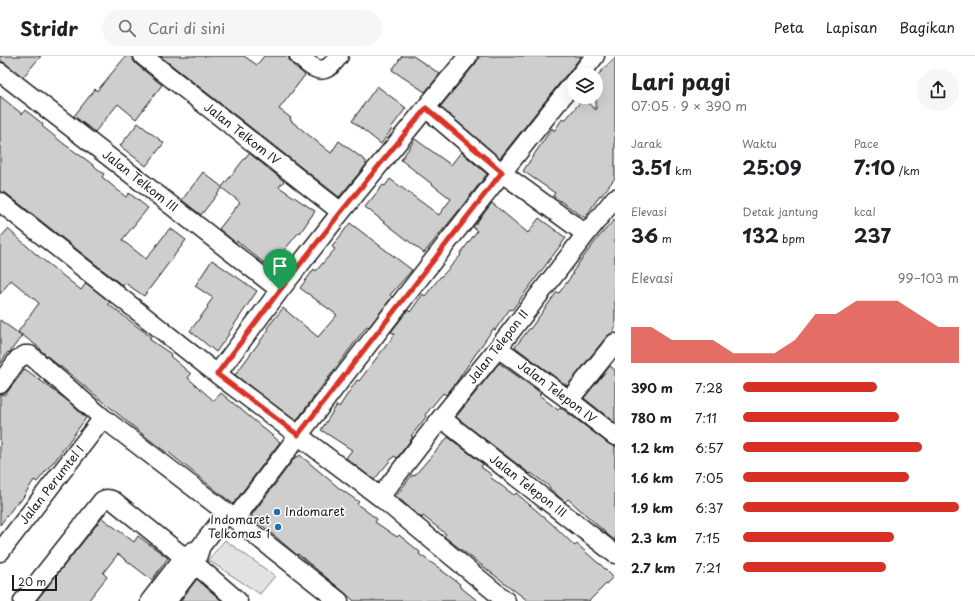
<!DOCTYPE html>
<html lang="id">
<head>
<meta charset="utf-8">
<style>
	:root { --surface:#fff; --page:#f6f6f6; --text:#202124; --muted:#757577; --line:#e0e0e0; --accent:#d93025 }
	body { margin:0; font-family:"Playpen Sans",sans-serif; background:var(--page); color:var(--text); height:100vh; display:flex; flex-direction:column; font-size:15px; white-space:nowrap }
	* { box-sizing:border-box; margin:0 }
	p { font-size:13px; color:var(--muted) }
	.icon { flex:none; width:22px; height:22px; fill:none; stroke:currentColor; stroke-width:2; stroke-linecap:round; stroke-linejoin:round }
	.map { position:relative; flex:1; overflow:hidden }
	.details { display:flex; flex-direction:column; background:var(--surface); width:360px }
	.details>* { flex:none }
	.tools { position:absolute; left:567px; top:12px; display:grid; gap:8px }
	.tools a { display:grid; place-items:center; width:36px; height:36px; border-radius:50%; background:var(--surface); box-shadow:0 4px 16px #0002; font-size:20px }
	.scale { position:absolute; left:12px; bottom:10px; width:45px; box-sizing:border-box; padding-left:4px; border:2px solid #1c1c1c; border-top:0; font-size:11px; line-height:14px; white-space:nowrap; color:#1c1c1c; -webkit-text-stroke:3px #fff; paint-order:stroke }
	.pin { position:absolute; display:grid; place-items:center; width:34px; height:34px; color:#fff; margin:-41px -17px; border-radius:50% 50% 50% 0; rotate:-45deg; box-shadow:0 0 4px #0007 }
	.pin .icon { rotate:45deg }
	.round { display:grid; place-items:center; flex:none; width:42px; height:42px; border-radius:21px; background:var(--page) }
	.headline { display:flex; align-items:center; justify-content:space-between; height:68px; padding:0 16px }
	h1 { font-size:22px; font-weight:700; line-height:30px }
	.metrics { display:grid; grid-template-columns:repeat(3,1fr); gap:6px; height:68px; padding:4px 16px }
	.metrics div { display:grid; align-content:center }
	.metrics b { font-size:20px; font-weight:700 }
	.metrics small { font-size:11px; font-weight:400 }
	.metrics p { font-size:11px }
	.chart { height:112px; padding:8px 16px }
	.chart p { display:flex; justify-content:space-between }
	.chart svg { width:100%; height:72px; margin-top:4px; fill:var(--accent); opacity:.7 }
	ul { padding:0 16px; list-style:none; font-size:13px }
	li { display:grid; grid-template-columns:64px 48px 1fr; align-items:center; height:30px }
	li i { height:10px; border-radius:5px; background:var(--accent) }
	header { display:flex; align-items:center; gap:24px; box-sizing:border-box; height:56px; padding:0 20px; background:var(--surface); border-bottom:1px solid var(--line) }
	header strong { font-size:19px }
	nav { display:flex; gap:22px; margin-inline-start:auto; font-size:14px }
	.search { width:280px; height:36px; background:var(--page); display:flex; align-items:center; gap:10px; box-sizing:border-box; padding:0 14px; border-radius:22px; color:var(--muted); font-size:15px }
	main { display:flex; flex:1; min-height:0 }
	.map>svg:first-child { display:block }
</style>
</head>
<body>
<header>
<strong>Stridr</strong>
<div class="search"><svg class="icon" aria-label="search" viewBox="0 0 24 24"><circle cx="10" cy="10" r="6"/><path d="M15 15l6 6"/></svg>Cari di sini</div>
<nav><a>Peta</a><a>Lapisan</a><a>Bagikan</a></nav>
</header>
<main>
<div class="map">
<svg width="615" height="545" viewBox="0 0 615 545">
	<rect width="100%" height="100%" fill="#fff"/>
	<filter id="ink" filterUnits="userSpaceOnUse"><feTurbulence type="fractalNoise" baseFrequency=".025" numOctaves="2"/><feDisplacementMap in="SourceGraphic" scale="8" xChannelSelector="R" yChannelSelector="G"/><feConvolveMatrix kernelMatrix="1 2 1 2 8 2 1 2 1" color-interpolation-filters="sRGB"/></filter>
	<g filter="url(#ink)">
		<path fill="#e2e2e2" stroke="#7f7f7f" d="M225,484L275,520L260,538L208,504Z"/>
		<path fill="#cecece" stroke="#1c1c1c" d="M0,0H41L23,21L6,8L0,4Z
			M126,0H133V4L136,8L162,29L136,63L118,48L95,76L74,60L95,33L97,35Z
			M160,0H244L257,9L264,0H289V4L292,8L305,19L279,53L291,62L290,64L331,97L339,85L366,105V109L339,141Z
			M402,0H413L440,18L425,36L392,14Z
			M480,0H581L568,18L566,19L500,102L440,51L476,7Z
			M615,1V122L601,140L600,139L585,162L553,140L555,137L523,115L552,72L554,75L563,62L565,64L583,43L596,54V21Z
			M377,30L406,52L391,72L392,73L381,88L352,65Z
			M0,40L22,58L25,54L43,68L42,70L64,88L88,105L104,118L102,121L126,141L129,137L148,152L122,184L146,203L170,172L186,184L144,240L125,227L123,230L7,138L0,136Z
			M138,67L164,87L146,110L120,90Z
			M415,83L451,109L461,96L487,118L456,158L424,197L365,151L383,129L385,130L390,123L439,159L451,143L401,104Z
			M249,97L284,125L279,131L315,155L300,177L299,176L270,212L237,185L236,187L219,173L240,146L222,132L201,159L182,144L203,116L222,131Z
			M492,147L528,177L539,162L566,182L512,254L510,253L495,274L493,273L455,328L446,339L443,337L425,359L427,360L411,380L413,381L397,402L394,400L374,424L346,402L352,394L321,374L337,349L339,351L357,324L359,325L395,278L391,276L408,254L410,256L423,238L425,240L441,220H442L461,199L460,198L477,175L473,171Z
			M615,163V273L612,277L607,280L567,330L515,291L529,273H530L557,236L559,237L573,218L572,217L581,204L598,182Z
			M350,167L412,214L390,239L392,241L369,271L367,270L296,365L235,319L269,273L267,272L283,252L318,281L337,259L300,232L314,213L316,215L335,193L332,191Z
			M8,173L37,199L81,234L86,227L110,246L108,248L151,281L149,283L171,298L170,300L191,318L188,322L214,345L221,337L280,386L233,448L168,396L167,397L146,381L60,310H59L40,294L41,293L18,276L39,247L11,224L0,238V182Z
			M212,204L257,235L228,278H229L216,296L190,275L208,251L207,250L213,242L195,230Z
			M0,264L22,280L9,297L8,296L0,308Z
			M499,307L541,337L539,339L558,354L560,351L609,388L615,390V485L568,443L565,446L549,432L550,431L531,417L530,418L456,361Z
			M610,310L615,314V367L584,342Z
			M25,313L68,345L86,362L54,406H53L37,426L34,424L20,446L18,445L0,469V338H3L5,339Z
			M448,381L483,408L481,411L492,419L490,421L514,439L516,437L551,467L575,490L577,488L598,507H599L613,521L589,545H528L446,482L444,480L446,478L423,460L422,462L417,458L396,440L412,419L414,420Z
			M300,399L339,432L359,446L357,448L377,463L375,466L397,481L399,479L420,496L419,498L442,514H441L460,528L459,530L478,545H354L345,537L298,498L297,499L251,460L296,400L298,401Z
			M102,462L134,486L138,480L168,502L152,524L118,498L103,517L107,521L88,545H36Z
			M197,523L222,545H180Z"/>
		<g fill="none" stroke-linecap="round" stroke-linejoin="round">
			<defs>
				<path id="street" d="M143,0L341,156
					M299,0C306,6 317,18 327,12C332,10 335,4 339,0
					M0,16L280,234
					M580,19L595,0
					M426,52L502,117L586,178
					M0,146L217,318L380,441L506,545
					M498,292L569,344L615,380
					M217,318L280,234L341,156L468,0
					M0,328L18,303L25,299H30L103,362L227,457L339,545
					M569,344L615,287
					M441,362L615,498
					M380,441L441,362L498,292L586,178L615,142
					M235,463C346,316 459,170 574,26
					M0,496L103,362
					M23,545L102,445C106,442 110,443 114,445L184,501L195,508L238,545
					M150,545L184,501L193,495
					M167,545L195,508L201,490L227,457"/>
			</defs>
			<use href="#street" stroke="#1c1c1c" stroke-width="21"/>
			<use href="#street" stroke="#fff" stroke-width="18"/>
		</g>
	</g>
	<g fill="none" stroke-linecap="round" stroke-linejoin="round" filter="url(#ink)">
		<defs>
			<path id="route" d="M426,52L502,116L298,379L217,318L280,234L341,156Z"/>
		</defs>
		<use href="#route" stroke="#fff" stroke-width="8"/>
		<use href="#route" stroke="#d93025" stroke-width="5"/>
	</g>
	<g fill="#1f6fb2" stroke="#fff" stroke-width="1.5">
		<circle cx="277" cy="456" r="4"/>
		<circle cx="278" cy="471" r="4"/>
	</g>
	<g text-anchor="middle" stroke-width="3" stroke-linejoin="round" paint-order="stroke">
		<g font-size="12" fill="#1c1c1c" stroke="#fff">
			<text transform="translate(242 78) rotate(38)" y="4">Jalan Telkom IV</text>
			<text transform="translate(140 125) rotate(38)" y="4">Jalan Telkom III</text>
			<text transform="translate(498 291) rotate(-52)" y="4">Jalan Telepon II</text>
			<text transform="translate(557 336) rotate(37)" y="4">Jalan Telepon IV</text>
			<text transform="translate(52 429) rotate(-52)" y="4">Jalan Perumtel I</text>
			<text transform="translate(528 430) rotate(38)" y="4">Jalan Telepon III</text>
		</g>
		<g font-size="12" fill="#1c1c1c" stroke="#fff" text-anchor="start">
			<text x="285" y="460">Indomaret</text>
			<text x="270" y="468" text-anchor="end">Indomaret<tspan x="270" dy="14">Telkomas 1</tspan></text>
		</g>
	</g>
</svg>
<div class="tools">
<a><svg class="icon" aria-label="layers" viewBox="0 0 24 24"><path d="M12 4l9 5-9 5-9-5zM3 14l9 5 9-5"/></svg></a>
</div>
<div class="scale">20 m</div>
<div class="pin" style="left:280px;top:234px;background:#1e9e55"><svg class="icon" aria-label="arrive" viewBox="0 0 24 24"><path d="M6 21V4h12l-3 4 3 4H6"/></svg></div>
</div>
<section class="details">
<div class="headline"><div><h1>Lari pagi</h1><p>07:05 · 9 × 390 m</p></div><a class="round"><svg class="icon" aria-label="share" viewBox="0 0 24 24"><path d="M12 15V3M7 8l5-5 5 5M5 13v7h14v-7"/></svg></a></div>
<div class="metrics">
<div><p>Jarak</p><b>3.51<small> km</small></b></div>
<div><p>Waktu</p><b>25:09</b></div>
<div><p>Pace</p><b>7:10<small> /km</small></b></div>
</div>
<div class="metrics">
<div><p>Elevasi</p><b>36<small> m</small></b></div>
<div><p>Detak jantung</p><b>132<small> bpm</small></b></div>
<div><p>kcal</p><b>237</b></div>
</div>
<div class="chart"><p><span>Elevasi</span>99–103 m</p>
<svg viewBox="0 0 160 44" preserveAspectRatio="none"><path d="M0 44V22L10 22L20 30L30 30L40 30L50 38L60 38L70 38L80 30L90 14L100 14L110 6L120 6L130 6L140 14L150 22L160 22V44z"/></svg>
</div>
<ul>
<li><b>390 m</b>7:28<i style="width:62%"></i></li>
<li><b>780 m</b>7:11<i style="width:72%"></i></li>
<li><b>1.2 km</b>6:57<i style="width:83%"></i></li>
<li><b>1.6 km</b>7:05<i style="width:77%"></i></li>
<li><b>1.9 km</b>6:37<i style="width:100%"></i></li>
<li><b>2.3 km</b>7:15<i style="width:70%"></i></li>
<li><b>2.7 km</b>7:21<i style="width:66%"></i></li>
</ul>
</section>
</main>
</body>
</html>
